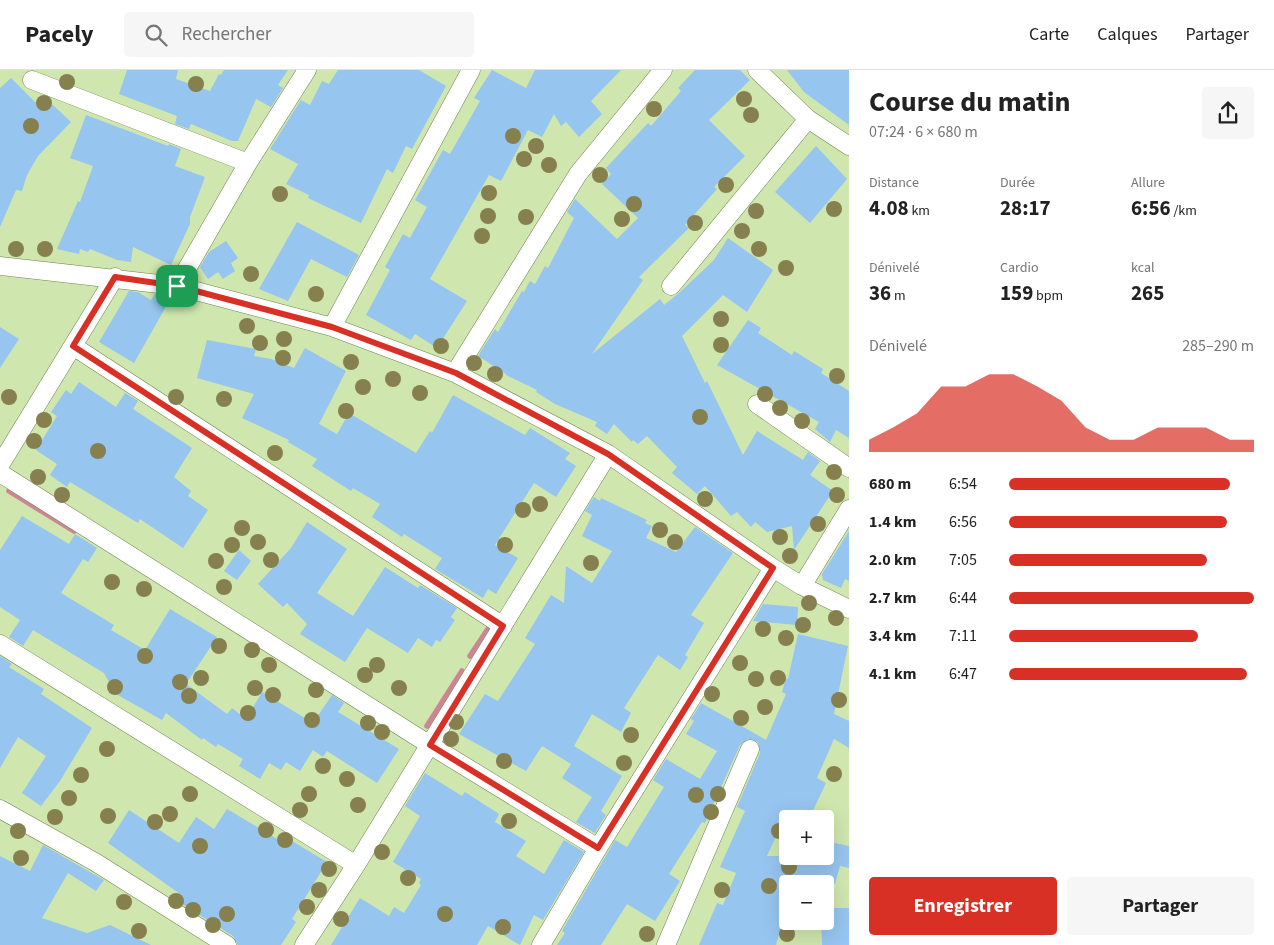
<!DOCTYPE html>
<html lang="fr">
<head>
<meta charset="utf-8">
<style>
	:root { --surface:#fff; --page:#f6f6f6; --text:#222; --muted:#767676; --line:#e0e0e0; --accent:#d93025 }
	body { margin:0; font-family:"Source Sans 3",sans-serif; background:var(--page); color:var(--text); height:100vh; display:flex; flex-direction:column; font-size:19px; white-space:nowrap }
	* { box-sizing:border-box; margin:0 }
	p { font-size:16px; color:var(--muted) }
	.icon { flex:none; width:28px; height:28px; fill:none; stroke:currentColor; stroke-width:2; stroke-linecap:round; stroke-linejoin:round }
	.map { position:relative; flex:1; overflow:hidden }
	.sheet { display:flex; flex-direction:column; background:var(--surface); width:425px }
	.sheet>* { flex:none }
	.controls { position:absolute; left:779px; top:740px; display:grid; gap:10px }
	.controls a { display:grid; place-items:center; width:55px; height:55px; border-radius:5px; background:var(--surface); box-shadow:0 5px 20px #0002; font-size:25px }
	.pin { position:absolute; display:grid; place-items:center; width:42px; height:42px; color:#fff; margin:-21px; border-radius:10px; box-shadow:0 2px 8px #0006 }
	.round { display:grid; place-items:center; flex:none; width:52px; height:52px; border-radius:5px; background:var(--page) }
	.head { display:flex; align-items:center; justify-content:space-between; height:85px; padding:0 20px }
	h1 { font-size:28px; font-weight:700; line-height:38px }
	.metrics { display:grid; grid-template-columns:repeat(3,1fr); gap:8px; height:85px; padding:5px 20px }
	.metrics div { display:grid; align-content:center }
	.metrics b { font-size:21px; font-weight:700 }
	.metrics small { font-size:14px; font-weight:400 }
	.metrics p { font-size:14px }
	.chart { height:140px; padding:10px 20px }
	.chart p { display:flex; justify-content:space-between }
	.chart svg { width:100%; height:90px; margin-top:5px; fill:var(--accent); opacity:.7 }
	.cta { display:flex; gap:10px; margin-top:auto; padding:10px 20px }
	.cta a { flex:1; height:58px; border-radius:5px; background:var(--accent); color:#fff; font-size:20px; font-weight:700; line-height:58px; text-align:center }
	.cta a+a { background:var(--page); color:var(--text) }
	ul { padding:0 20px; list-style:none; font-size:16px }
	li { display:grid; grid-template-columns:80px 60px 1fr; align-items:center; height:38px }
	li i { height:12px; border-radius:6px; background:var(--accent) }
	header { display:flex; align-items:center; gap:30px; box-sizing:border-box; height:70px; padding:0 25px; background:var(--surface); border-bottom:1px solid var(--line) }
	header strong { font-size:24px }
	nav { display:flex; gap:28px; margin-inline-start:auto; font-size:18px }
	.search { width:350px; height:45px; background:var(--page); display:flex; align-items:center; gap:12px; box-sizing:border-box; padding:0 18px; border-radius:5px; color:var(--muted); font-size:19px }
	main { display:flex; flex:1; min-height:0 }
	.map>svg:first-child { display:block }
</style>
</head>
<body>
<header>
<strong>Pacely</strong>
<div class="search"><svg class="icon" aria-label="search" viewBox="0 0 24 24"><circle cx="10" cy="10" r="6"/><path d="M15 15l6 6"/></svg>Rechercher</div>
<nav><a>Carte</a><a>Calques</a><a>Partager</a></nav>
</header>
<main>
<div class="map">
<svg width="849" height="875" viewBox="0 0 849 875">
	<rect width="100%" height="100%" fill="#cfe6ae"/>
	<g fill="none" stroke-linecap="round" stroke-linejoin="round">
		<path stroke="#cd8594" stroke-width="5.5" d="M9,421L74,461
			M470,586L490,556
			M427,656L462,601"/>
	</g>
	<path fill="#96c5ef" d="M127,0H178L176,9L210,21L219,4L221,5L224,0H288L278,15L283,18L271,37L256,29L238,71H232L191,54L189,59L175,54L177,46L119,24Z
		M338,0H419L446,16L412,79L406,76L393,103L387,99L361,153L308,128L309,125L286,114L298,94L270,79L301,30L310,35L322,11L329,14Z
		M492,0L526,18L535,0H621L591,31L602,44L579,67L566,52L561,56L554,44L542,67L528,60L501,111L489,105L430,209L467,231L437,278L415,264L411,270L366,245L390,200L385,197L403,164L410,168L427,137L415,130L443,80L450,84L480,31L474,28Z
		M695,0H740L750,10L709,50L745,86L714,117L717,119L685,155L689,158L639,207L643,210L592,284L660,229L664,235L679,223L714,190L728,168L773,200L747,242L723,225L682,266L705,313L707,311L743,385L757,361L803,390L808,382L820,391L810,405L833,421L794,480L792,456L767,462L755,452L751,457L737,442L731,446L705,416L697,424L672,403L677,397L647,366L638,374L633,370L632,372L614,354L607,364L595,356L597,352L555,334L536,322L537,320L506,305V304L478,286L495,259L498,262L522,221L524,222L530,211L535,214L545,196L548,198L574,148L567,142L575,129L617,169L638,148L602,114L611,104L606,98L648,53L651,56L681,21L678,18Z
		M787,0H849V55L804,22Z
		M11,8L43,40L47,35H53L71,52L38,86L27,105L22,121L16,120L0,157V18Z
		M86,45L168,76L169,74L181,79L175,96L205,107L190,147V154L171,195L133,177L131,192L117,190L90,179L88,182L80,179L79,184L57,179L78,131L80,132L93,96L70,88Z
		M816,76L847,109L810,153L775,122Z
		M297,152L359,185L347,207L311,189L288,231L259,219Z
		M226,171L238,188L231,193L235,201L223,209L218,202L208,209L200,197L209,182Z
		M129,221L138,222L151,230L155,224L172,226L134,293L99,272Z
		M748,250L761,258L758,263L792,285L794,281L823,299L821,303L849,321V368L836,360L830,372L815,359L819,352L717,295Z
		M0,257L19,269L0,298Z
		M207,270L256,279L254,286L271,289L294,298L305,278L346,301L319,354L337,364L349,343L416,383L430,361L432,363L453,325L525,365L530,358L570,383L565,389L576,396L556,427L534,413L495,475L518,488L496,524L488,519L483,528L435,499L442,488L404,464L402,467L372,447L380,434L353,418L351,421L312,396L317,389L288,372L289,370L242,348L254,324L197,308Z
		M79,312L116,337L125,323L138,331L133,339L192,378L174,407L191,421L188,426L208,440L183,478L140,449L138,453L70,412L67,417L50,405L57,394L36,380L57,346L51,342L66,320L71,324Z
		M594,427L600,431L601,428L647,450L645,453L652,456L646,468L676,482L695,457L733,483L691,545L704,553L685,585L688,587L680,600L658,585L624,638L631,643L621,662L592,644L574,676L622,706L601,741L606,745L595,763L576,752L592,727L562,708L571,694L542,676L526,701L459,664L485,624L498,631L535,574L525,568L551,525L564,533L566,496L592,513L612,481L582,466L592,445L585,441Z
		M22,446L69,474L75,464L97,478L88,492L83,489L61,523L114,555L111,560L145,580L170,539L217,567L186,614L227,644L232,638L246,649L262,622L313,653L332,625L344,633L338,642L399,679L377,713L327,681L323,687L313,680L300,701L286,692L281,700L269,693L260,709L239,696L243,689L218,674L216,677L203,668L202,670L166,643L162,650L116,624L104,603L33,560L23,576L9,567L20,550L0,537V480Z
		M307,452L347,479L317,523L353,546L385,497L418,518L420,515L457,538L451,547L455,550L440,572L436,570L432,577L418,568L408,583L367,558L345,592L300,564L307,554L287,533L283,537L258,514L291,478Z
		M849,461V511L845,509L841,518L823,510L822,504Z
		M239,480L251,491L237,510L224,501Z
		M763,534L798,537L797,555L753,551Z
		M798,564L848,576L834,644L849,651V678L834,669L817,708L826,713L809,749H799L787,743L767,786H825V771L849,776V798L840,796L835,814H788V834L776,875H699L717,833L723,835L736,803L720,797L745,741L737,737L760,683L758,672L748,669L740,675L705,753L702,752L669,804L680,811L655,851L627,834L601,875H557L565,863L562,861L615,770L627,777L664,717L653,710L666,689L700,709L717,681L686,664L694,651L691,649L701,633L766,670L786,624L782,622L786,608L788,609Z
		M0,586L12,594L9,597L44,619L41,624L92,658L60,711L41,736L22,723L46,686L18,667L0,698Z
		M425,703L462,726L465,722L499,744L495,752L526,771L516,786L544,804L564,770L584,782L543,850L534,845L520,875L488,856L477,875H331L360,828L389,846L394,837L404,843L421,815L419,813L421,809L393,792L420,746L405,736Z
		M227,739L279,770L282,765L327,792L292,849L296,852L281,875H238L233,866L179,832L183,826L108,773L129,740L179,773L196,747L214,759Z
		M43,775L104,810L96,821L68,803L42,848L87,863L110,855L151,875H0V786L30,801Z
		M825,838H849V875H822L821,851H825Z"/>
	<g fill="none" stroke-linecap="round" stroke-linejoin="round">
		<defs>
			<path id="street" d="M757,0L808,49L849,76
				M32,10L248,93
				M0,196L177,216L332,257L455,303L608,384L773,498L802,516L849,539
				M177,216L248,93L307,0
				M671,216L808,49
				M332,257L471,0
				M73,276L503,556
				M455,303L578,104L663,0
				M757,334L849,398
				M0,395L115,207
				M0,403L430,675L598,778
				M802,516L849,439
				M0,574L356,795
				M0,739L95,792L227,875
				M304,875L356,795L608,384
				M541,875L598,778L773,498
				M666,875L750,679"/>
		</defs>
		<use href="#street" stroke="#708450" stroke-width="19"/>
		<use href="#street" stroke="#fff" stroke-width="18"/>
	</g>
	<g fill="#867f4e">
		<circle cx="67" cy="12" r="8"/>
		<circle cx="196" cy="14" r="8"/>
		<circle cx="744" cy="29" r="8"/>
		<circle cx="44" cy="33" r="8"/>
		<circle cx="654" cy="39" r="8"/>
		<circle cx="751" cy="45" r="8"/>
		<circle cx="31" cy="56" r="8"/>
		<circle cx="513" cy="66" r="8"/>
		<circle cx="536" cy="76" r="8"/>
		<circle cx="524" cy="89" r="8"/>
		<circle cx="549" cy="95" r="8"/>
		<circle cx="600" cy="105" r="8"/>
		<circle cx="726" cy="115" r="8"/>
		<circle cx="489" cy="123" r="8"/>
		<circle cx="280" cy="124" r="8"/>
		<circle cx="634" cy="134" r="8"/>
		<circle cx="834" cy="139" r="8"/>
		<circle cx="756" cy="141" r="8"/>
		<circle cx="488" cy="146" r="8"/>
		<circle cx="526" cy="147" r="8"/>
		<circle cx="622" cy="149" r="8"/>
		<circle cx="695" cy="153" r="8"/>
		<circle cx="742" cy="161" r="8"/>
		<circle cx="482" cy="166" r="8"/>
		<circle cx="16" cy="179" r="8"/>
		<circle cx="45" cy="179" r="8"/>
		<circle cx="759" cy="179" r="8"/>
		<circle cx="786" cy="198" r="8"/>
		<circle cx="251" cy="204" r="8"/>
		<circle cx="316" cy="224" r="8"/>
		<circle cx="721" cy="249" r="8"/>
		<circle cx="247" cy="256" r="8"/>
		<circle cx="284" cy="269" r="8"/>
		<circle cx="260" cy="273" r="8"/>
		<circle cx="721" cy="275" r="8"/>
		<circle cx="441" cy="276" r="8"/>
		<circle cx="283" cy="288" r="8"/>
		<circle cx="351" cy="292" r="8"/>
		<circle cx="474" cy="293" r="8"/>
		<circle cx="495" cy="304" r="8"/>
		<circle cx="837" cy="306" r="8"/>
		<circle cx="393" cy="309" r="8"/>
		<circle cx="363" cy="317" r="8"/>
		<circle cx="420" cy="323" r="8"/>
		<circle cx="765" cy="324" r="8"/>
		<circle cx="9" cy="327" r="8"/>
		<circle cx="176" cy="327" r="8"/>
		<circle cx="224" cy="329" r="8"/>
		<circle cx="780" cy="338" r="8"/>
		<circle cx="346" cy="341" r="8"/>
		<circle cx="700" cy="347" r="8"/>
		<circle cx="44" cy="350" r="8"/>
		<circle cx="802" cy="351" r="8"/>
		<circle cx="34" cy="371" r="8"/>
		<circle cx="98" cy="381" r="8"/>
		<circle cx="275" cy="383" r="8"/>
		<circle cx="834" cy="402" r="8"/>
		<circle cx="38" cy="407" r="8"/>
		<circle cx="62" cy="425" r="8"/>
		<circle cx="837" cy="425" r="8"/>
		<circle cx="705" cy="429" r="8"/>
		<circle cx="540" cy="434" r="8"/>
		<circle cx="523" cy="440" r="8"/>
		<circle cx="818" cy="454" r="8"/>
		<circle cx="242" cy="458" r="8"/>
		<circle cx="660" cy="460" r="8"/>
		<circle cx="780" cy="467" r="8"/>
		<circle cx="258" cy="472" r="8"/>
		<circle cx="675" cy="472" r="8"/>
		<circle cx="232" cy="475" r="8"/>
		<circle cx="505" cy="475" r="8"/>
		<circle cx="790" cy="486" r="8"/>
		<circle cx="271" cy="490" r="8"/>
		<circle cx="216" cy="491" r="8"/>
		<circle cx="591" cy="493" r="8"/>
		<circle cx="112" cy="512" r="8"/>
		<circle cx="224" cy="517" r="8"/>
		<circle cx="144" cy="519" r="8"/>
		<circle cx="809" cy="533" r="8"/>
		<circle cx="836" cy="548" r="8"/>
		<circle cx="803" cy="555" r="8"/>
		<circle cx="763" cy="559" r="8"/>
		<circle cx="786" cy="568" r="8"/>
		<circle cx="219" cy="576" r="8"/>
		<circle cx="252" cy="580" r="8"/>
		<circle cx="145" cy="586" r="8"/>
		<circle cx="740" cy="593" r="8"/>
		<circle cx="269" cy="595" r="8"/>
		<circle cx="377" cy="595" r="8"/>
		<circle cx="365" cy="605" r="8"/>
		<circle cx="201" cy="608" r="8"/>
		<circle cx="778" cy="608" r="8"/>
		<circle cx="756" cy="609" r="8"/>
		<circle cx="180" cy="612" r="8"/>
		<circle cx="115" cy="617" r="8"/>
		<circle cx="255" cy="618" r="8"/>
		<circle cx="399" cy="618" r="8"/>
		<circle cx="316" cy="620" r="8"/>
		<circle cx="712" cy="624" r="8"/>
		<circle cx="273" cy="625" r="8"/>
		<circle cx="189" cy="626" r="8"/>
		<circle cx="839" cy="630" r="8"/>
		<circle cx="765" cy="637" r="8"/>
		<circle cx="248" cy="643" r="8"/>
		<circle cx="741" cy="648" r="8"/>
		<circle cx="312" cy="650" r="8"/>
		<circle cx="456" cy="652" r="8"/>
		<circle cx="368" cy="653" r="8"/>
		<circle cx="382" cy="662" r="8"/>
		<circle cx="631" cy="665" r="8"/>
		<circle cx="451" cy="669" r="8"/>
		<circle cx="107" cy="679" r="8"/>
		<circle cx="504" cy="691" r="8"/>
		<circle cx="624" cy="693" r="8"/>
		<circle cx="323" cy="696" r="8"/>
		<circle cx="834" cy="704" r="8"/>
		<circle cx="81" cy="705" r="8"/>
		<circle cx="347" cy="709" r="8"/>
		<circle cx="190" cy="724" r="8"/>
		<circle cx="309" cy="724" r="8"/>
		<circle cx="718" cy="724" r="8"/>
		<circle cx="696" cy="725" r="8"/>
		<circle cx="69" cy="728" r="8"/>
		<circle cx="358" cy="735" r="8"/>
		<circle cx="300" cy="740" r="8"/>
		<circle cx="711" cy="742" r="8"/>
		<circle cx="170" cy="744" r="8"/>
		<circle cx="108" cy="746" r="8"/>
		<circle cx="55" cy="747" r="8"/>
		<circle cx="509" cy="751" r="8"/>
		<circle cx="155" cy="752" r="8"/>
		<circle cx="266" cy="760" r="8"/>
		<circle cx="18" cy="761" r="8"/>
		<circle cx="779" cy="761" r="8"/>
		<circle cx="285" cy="770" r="8"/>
		<circle cx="200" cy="776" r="8"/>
		<circle cx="382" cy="782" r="8"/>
		<circle cx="21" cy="788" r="8"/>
		<circle cx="789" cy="797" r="8"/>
		<circle cx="329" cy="799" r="8"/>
		<circle cx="408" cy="808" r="8"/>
		<circle cx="769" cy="816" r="8"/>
		<circle cx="319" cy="820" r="8"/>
		<circle cx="722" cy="820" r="8"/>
		<circle cx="176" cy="831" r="8"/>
		<circle cx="124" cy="832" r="8"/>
		<circle cx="307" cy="837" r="8"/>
		<circle cx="193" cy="840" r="8"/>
		<circle cx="227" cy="844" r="8"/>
		<circle cx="445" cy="844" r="8"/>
		<circle cx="341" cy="849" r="8"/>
		<circle cx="213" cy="855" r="8"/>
		<circle cx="503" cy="857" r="8"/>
		<circle cx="139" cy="861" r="8"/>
		<circle cx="647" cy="864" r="8"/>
		<circle cx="787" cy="864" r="8"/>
	</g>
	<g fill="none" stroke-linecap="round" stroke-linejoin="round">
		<defs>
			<path id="route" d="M115,207L177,216L332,257L456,303L608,384L773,498L598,778L430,675L503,556L73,276Z"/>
		</defs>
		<use href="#route" stroke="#fff" stroke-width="10"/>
		<use href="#route" stroke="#d93025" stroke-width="6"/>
	</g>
</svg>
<div class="controls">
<a>+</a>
<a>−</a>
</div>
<div class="pin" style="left:177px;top:216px;background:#1e9e55"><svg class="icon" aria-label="arrive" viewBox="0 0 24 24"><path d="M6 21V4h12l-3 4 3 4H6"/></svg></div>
</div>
<section class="sheet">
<div class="head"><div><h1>Course du matin</h1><p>07:24 · 6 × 680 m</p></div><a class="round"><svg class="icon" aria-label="share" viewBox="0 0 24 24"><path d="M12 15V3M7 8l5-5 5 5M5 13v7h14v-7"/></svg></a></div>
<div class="metrics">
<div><p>Distance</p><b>4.08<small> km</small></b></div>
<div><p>Durée</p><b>28:17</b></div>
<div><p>Allure</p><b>6:56<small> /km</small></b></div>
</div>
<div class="metrics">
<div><p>Dénivelé</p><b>36<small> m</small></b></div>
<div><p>Cardio</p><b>159<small> bpm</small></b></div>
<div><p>kcal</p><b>265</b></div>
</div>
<div class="chart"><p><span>Dénivelé</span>285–290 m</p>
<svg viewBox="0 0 160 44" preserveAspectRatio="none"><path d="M0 44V38L10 32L20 25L30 12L40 12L50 6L60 6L70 12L80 19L90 32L100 38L110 38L120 32L130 32L140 32L150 38L160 38V44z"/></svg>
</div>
<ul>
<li><b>680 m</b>6:54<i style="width:90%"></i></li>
<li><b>1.4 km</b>6:56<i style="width:89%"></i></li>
<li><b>2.0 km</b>7:05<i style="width:81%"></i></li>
<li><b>2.7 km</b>6:44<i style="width:100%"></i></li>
<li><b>3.4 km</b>7:11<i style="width:77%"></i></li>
<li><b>4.1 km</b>6:47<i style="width:97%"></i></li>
</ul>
<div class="cta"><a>Enregistrer</a><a>Partager</a></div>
</section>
</main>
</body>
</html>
